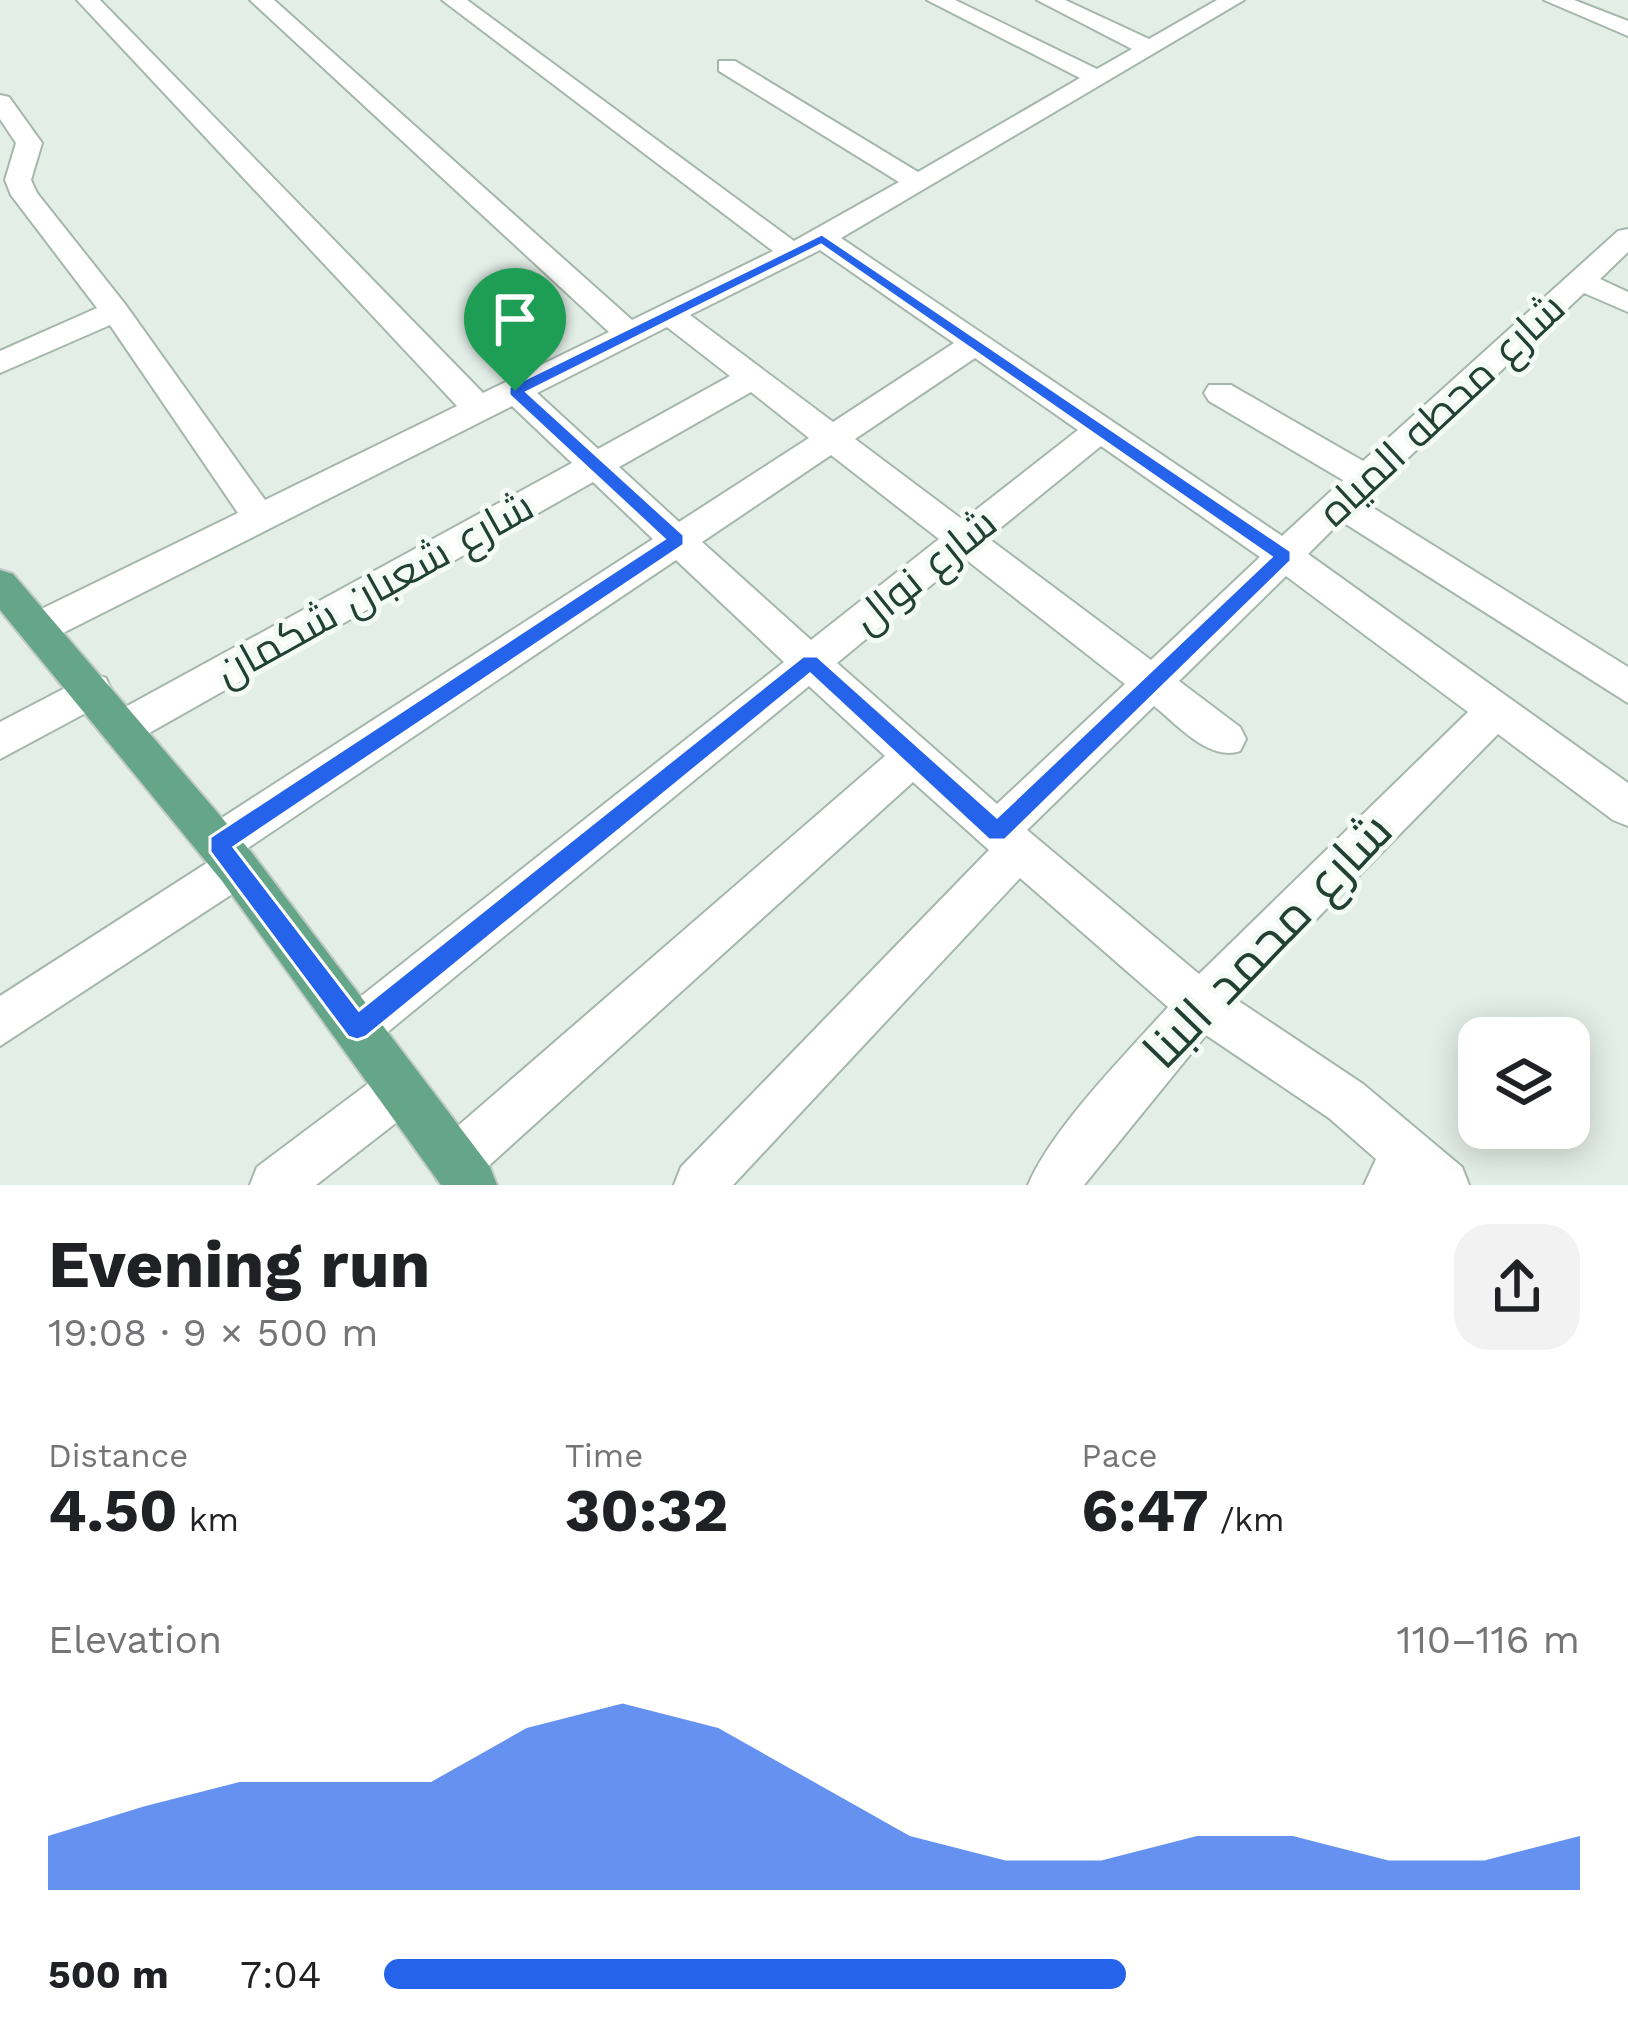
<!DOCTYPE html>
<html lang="en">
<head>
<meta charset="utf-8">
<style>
	:root { --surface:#fff; --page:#f2f2f2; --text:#202124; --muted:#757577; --accent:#2563eb }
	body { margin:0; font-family:"Work Sans",Cairo,sans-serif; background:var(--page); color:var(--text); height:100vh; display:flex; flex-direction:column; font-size:45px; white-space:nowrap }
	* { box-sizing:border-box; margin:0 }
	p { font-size:39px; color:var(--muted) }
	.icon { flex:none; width:66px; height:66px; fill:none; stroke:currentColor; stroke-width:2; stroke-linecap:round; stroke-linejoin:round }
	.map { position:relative; height:1185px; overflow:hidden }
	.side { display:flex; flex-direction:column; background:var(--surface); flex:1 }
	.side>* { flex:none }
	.tools { position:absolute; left:1458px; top:1017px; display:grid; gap:24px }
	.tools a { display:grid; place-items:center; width:132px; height:132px; border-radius:24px; background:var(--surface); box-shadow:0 6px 30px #0003; font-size:60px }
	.pin { position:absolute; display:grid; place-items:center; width:102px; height:102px; color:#fff; margin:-123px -51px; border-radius:50% 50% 50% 0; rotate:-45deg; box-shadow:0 0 12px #0007 }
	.pin .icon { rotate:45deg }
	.round { display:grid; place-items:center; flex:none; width:126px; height:126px; border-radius:36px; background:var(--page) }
	.headline { display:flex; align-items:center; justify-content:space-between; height:204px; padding:0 48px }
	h1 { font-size:66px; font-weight:700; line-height:90px }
	.metrics { display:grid; grid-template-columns:repeat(3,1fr); gap:18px; height:204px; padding:12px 48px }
	.metrics div { display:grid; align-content:center }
	.metrics b { font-size:60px; font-weight:700 }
	.metrics small { font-size:33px; font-weight:400 }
	.metrics p { font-size:33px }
	.chart { height:336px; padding:24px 48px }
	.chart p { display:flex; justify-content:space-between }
	.chart svg { width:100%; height:216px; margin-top:12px; fill:var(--accent); opacity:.7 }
	ul { padding:0 48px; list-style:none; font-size:39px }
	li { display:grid; grid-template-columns:192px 144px 1fr; align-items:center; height:90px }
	li i { height:30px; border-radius:15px; background:var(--accent) }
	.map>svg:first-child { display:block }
</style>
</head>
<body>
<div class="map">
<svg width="1628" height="1185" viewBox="0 0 1628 1185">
	<rect width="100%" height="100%" fill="#e3eee7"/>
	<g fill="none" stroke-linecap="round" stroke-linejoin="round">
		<defs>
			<path id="minor" d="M77,0H100L483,393L609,332L250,0H274L632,320L773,251L442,0H467L794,241L899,182L719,71V61H735L918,172L1080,78L927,0H955L1097,69L1132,49L1037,0H1065L1149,39L1217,0H1244L841,238L1282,536L1343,480L1209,401L1204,393L1209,385H1231L1363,461L1618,231L1628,229V252L1600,279L1628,292V312L1584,293L1362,501L1628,667V703L1341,521L1308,554L1628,783V826L1613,820L1498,734L1237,1000L1363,1084L1462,1167L1469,1185H1364L1376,1159L1329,1118L1206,1035L1084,1185H1028C1052,1128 1126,1054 1168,1007L1020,878L733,1185H674L681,1167L989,850L913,782L473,1180L460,1185L437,1180L430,1162L437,1144L885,756L809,686L373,1044L357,1051L341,1044L334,1028L341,1012L784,662L676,560L245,850L252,853L258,867L252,881L0,1046V996L210,861L203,858L197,844L203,830L653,539L593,482L135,741L121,746L107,741L101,729L107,717L572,463L512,406L51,639L38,643L25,639L20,628L25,617L238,513L110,325L0,373V351L97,308L11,195L5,180L16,143L0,119V95L9,97L42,143L31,180L37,193L125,304L265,500L457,406ZM820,250L954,343L833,422L690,315ZM667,327L730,376L598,449L537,393ZM975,358L1078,430L963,520L855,439ZM751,392L809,438L679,522L619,467ZM1101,446L1260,557L1151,660L988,538ZM831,455L939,539L811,640L702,542ZM964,558L1125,684L997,804L837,663ZM1286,576L1468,712L1199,974L1027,830L1154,706C1177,724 1209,762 1240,751L1246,739L1240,727L1179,681Z
				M1544,0H1574L1628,21V36Z
				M92,674L106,678L111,690L106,702L0,759V722Z
				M398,1067L415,1074L422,1091L415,1108L316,1185H250L257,1167L381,1074Z"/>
			<path id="major" d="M0,570L13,574L252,853L490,1167L497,1185H441L222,881L0,610Z"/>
		</defs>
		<use href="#minor" stroke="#a5b7ad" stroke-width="4"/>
		<use href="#major" stroke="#c1cac6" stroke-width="4"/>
		<use href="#minor" fill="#fff" fill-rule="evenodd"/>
		<use href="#major" fill="#65a689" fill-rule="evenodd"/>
	</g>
	<path fill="#2563eb" stroke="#fff" stroke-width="3" fill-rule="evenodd" d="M822,234L1291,551V561L1005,840H989L810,674L366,1037L357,1040L348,1037L210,852V837L664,539L509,395V387ZM821,245L1271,557L997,817L817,656H803L359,1010L234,847L684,545V535L527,392Z"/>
	<g text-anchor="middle" stroke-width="10" stroke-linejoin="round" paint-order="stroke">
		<g font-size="42" fill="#214132" stroke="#f4faf6">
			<text transform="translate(1441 409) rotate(-43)" y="15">شارع محطه المياه</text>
			<text transform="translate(924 570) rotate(-39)" y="15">شارع نوال</text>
			<text transform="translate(374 588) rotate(-29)" y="15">شارع شعبان شكمان</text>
		</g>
		<g font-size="51" fill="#214132" stroke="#f4faf6">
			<text transform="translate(1267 940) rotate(-46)" y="18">شارع محمد البنا</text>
		</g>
	</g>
</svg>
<div class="tools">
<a><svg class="icon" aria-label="layers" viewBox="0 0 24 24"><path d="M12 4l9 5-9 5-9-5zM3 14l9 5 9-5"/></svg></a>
</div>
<div class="pin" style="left:515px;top:391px;background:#1e9e55"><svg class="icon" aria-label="arrive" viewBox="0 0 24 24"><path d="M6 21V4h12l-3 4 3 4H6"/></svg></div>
</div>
<section class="side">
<div class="headline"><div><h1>Evening run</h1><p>19:08 · 9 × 500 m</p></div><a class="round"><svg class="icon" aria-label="share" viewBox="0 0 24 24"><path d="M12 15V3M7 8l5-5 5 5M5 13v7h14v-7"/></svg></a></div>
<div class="metrics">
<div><p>Distance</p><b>4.50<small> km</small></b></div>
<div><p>Time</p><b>30:32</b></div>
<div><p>Pace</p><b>6:47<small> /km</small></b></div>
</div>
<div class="chart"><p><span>Elevation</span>110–116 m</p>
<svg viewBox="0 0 160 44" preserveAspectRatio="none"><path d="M0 44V33L10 27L20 22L30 22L40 22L50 11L60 6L70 11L80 22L90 33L100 38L110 38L120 33L130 33L140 38L150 38L160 33V44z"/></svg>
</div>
<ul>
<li><b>500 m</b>7:04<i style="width:62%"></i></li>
</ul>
</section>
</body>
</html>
